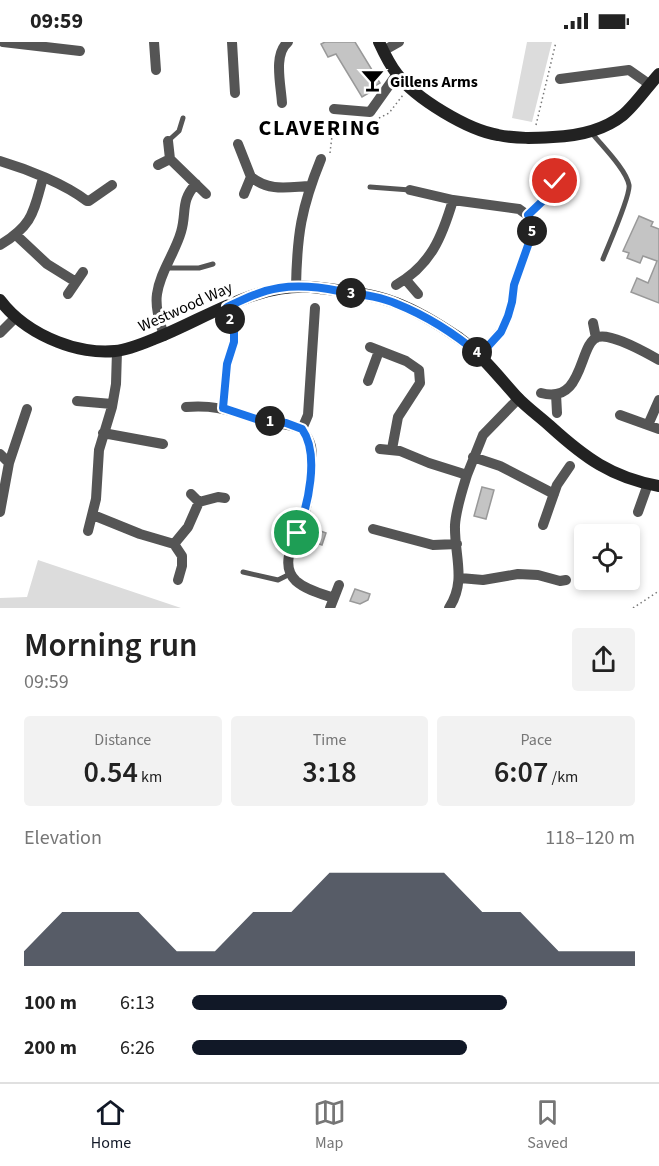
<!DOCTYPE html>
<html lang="en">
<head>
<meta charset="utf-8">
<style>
	:root { --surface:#fff; --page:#f2f2f2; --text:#222; --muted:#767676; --line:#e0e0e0; --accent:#111827 }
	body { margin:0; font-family:"Source Sans 3",sans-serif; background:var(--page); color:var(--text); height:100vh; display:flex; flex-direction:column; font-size:22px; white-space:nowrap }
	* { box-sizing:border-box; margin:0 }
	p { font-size:20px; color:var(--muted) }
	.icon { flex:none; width:33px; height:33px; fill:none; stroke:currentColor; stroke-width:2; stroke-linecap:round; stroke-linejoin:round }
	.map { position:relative; height:566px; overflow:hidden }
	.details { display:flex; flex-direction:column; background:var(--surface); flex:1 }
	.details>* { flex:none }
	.controls { position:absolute; left:574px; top:482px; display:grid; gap:12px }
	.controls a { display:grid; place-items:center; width:66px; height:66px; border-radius:6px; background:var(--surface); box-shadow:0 3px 9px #0003; font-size:30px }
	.pin { position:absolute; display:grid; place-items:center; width:51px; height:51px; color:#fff; margin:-26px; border:3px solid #fff; border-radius:50%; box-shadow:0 2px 6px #0007 }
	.km { position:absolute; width:30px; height:30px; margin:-15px; border-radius:50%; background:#222; color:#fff; font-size:16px; line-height:30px; text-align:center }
	.round { display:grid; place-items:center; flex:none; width:63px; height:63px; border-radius:6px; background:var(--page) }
	.head { display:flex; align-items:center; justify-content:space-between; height:102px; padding:0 24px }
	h1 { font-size:33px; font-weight:600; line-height:45px }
	.stats { display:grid; grid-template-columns:repeat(3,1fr); gap:9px; height:102px; padding:6px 24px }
	.stats div { display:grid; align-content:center; border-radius:6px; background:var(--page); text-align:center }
	.stats b { font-size:30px; font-weight:600 }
	.stats small { font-size:16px; font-weight:400 }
	.stats p { font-size:16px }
	.chart { height:168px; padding:12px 24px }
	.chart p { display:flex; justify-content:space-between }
	.chart svg { width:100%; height:108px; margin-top:6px; fill:var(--accent); opacity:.7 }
	ul { padding:0 24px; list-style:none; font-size:20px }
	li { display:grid; grid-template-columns:96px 72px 1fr; align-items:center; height:45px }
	li i { height:15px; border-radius:8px; background:var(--accent) }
	.status { display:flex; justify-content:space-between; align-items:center; height:42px; padding:0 30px; background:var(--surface); direction:ltr }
	.status svg { height:16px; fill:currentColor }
	.tabs { display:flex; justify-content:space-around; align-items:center; height:84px; border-top:2px solid var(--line); background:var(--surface); font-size:16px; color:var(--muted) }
	.tabs a { display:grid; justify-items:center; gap:3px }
	.tabs .selected { color:var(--accent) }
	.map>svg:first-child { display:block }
</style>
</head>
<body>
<div class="status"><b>09:59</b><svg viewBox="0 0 49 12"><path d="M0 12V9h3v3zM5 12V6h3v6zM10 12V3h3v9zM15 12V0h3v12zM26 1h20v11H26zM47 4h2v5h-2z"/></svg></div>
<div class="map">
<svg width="659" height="566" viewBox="0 0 659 566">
	<rect width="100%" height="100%" fill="#fff"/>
	<path fill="#dcdcdc" d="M527,0H552L532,80L512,76Z
		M38,518L181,566H0V556L27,555Z"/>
	<path fill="#c4c4c4" stroke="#999" stroke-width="1.5" d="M325,0H355L380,41L373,45L374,48L362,55L336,12L328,15L321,2Z
		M639,174L653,180L651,184L659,187V261L631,250L637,236L648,241L657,219L643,214L640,221L627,216L629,211L623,209Z
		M482,445L494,448L486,477L474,474Z
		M315,487L326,491L322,503L311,499Z
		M355,547L370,552L368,558L360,562L350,559Z"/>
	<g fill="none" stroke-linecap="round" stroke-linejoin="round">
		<path stroke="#777" stroke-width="1.5" stroke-dasharray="1.5 3" stroke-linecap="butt" d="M379,76L389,71L403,53
			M536,83L556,0
			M330,111L334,77
			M633,566L659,549"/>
		<path stroke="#555" stroke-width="5" d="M591,90C601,103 626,127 629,143C631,153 608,204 603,217
			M168,99L179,89L183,76
			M370,145L410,148
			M166,226H199L213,222
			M243,530L278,538L290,532"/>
		<path stroke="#555" stroke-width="10" d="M3,0L80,9
			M154,0L156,28
			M232,0L235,51
			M383,9L399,0
			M560,37L629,28L649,42
			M282,61C281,43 273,12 288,0
			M334,67L370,70L397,32
			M238,102L251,135L244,152
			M170,117L206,152
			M0,119C27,127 65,142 87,159H89L112,143
			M158,123L170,117L168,99
			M251,135C270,150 288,145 310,144
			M410,148L453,158L519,167L530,175L533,182L532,192L514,243L512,260L508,275L501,289L480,313
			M528,173L551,151L555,139
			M16,193L47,222L76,240
			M0,203C33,183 33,171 43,136
			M406,238L418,252
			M396,243C431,223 442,195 453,158
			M296,245C297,193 301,166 321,117
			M68,252L83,230
			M593,281L596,296
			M0,291L15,276
			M164,294C160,280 155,266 157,252C160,230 175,211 181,190C187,170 180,159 196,142
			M370,305L406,319L419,328L420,341L398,375L392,407
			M368,339L379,309
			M541,351C585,363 578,301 598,295C611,291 647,311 659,318
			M556,352L557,371
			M77,359L112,362
			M186,365C217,363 227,368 256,377C271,381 287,381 302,387C306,392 309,397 311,404C314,420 308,462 303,478C296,496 278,522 296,539C306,548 322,552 334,556
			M223,366L227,322L234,300V289L227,265
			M620,373L659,387
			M648,383L659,358
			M302,387L308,373L315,266
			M103,391L163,402
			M380,407L400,409L429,421L467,433L483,393L519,356
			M0,412L9,421L0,470
			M473,415L500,424L554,452
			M9,421L27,367
			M191,452L199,460L218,455L225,456
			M638,470L648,442
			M93,473L140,492L174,502L182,514V524L178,538
			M543,483L557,443L570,424
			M373,487L433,503L457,502
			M88,489L96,457L99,408L112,365L116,342L117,309
			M174,502L188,485L199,460
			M460,536L483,538L518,532L538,533L560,539L566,538
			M330,566L339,543
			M449,566C467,539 454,513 455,483C456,467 462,449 467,433"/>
		<path stroke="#222" stroke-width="12" d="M379,0C384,11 390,23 397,32C416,57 468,88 498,93C517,97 535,96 553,95C577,94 603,89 623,73C635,63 648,44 659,32
			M0,258C15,278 35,291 58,300C75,307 97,311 115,309C128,308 142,302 154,297C208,276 260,237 320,246C345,249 372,252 396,261C417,269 440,283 459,296C481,312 498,334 516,354C526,365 539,374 550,384C584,415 612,436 659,444"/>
	</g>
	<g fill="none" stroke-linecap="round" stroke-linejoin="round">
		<defs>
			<path id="route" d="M297,491C308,464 320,412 302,387L286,381L256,377L223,366L227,322L234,300V289L227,265C244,257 260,249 279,246C299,243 319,245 339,249C358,252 379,254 397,262C427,274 455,292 480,313L501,290L508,274L512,260L514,243L532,192L533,182L528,173L551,151L555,139"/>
		</defs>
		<use href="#route" stroke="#fff" stroke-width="12"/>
		<use href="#route" stroke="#1a73e8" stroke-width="8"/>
	</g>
	<defs>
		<symbol id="bar-bare" viewBox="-9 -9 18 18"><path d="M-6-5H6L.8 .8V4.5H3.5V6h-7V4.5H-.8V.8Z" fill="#000" stroke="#fff" stroke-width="2.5" paint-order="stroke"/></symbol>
	</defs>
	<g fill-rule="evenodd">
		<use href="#bar-bare" x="356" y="22" width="33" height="33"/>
	</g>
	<g text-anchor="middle" stroke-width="6" stroke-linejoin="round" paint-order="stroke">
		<g font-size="16" font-weight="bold" fill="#000" stroke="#fff" text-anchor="start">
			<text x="390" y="45">Gillens Arms</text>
		</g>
		<g font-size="16" fill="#000" stroke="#fff">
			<text transform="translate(185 264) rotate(-24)" y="6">Westwood Way</text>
		</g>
		<g font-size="22" font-weight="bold" letter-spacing="1.5" fill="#000" stroke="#fff">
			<text x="320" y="93">CLAVERING</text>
		</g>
	</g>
</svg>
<div class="controls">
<a><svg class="icon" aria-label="locate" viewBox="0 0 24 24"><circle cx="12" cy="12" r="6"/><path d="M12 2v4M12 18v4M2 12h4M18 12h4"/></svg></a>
</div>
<div class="pin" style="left:297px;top:491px;background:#1e9e55"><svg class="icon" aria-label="arrive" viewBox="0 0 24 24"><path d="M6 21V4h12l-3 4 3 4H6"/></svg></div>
<div class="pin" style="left:555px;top:139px;background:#d93025"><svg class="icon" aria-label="check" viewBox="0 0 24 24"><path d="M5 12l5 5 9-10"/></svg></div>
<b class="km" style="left:270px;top:379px">1</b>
<b class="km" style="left:230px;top:277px">2</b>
<b class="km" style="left:351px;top:251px">3</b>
<b class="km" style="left:477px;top:310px">4</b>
<b class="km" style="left:532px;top:189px">5</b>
</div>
<section class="details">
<div class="head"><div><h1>Morning run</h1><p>09:59</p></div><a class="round"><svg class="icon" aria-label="share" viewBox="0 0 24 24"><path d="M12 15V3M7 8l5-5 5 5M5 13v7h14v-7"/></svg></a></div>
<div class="stats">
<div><p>Distance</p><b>0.54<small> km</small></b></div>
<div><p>Time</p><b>3:18</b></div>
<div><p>Pace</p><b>6:07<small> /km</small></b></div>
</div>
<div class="chart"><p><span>Elevation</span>118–120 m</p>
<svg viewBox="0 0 160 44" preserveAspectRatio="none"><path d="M0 44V38L10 22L20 22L30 22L40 38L50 38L60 22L70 22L80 6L90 6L100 6L110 6L120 22L130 22L140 38L150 38L160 38V44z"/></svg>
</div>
<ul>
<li><b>100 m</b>6:13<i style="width:71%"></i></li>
<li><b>200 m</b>6:26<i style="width:62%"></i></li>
</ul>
</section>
<nav class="tabs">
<a class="selected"><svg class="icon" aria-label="home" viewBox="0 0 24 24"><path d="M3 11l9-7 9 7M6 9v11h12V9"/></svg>Home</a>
<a><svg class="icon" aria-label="map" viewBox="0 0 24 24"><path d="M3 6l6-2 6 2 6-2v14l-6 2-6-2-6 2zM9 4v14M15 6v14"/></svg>Map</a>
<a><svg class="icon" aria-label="saved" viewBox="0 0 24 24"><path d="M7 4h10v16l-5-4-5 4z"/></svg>Saved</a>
</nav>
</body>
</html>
